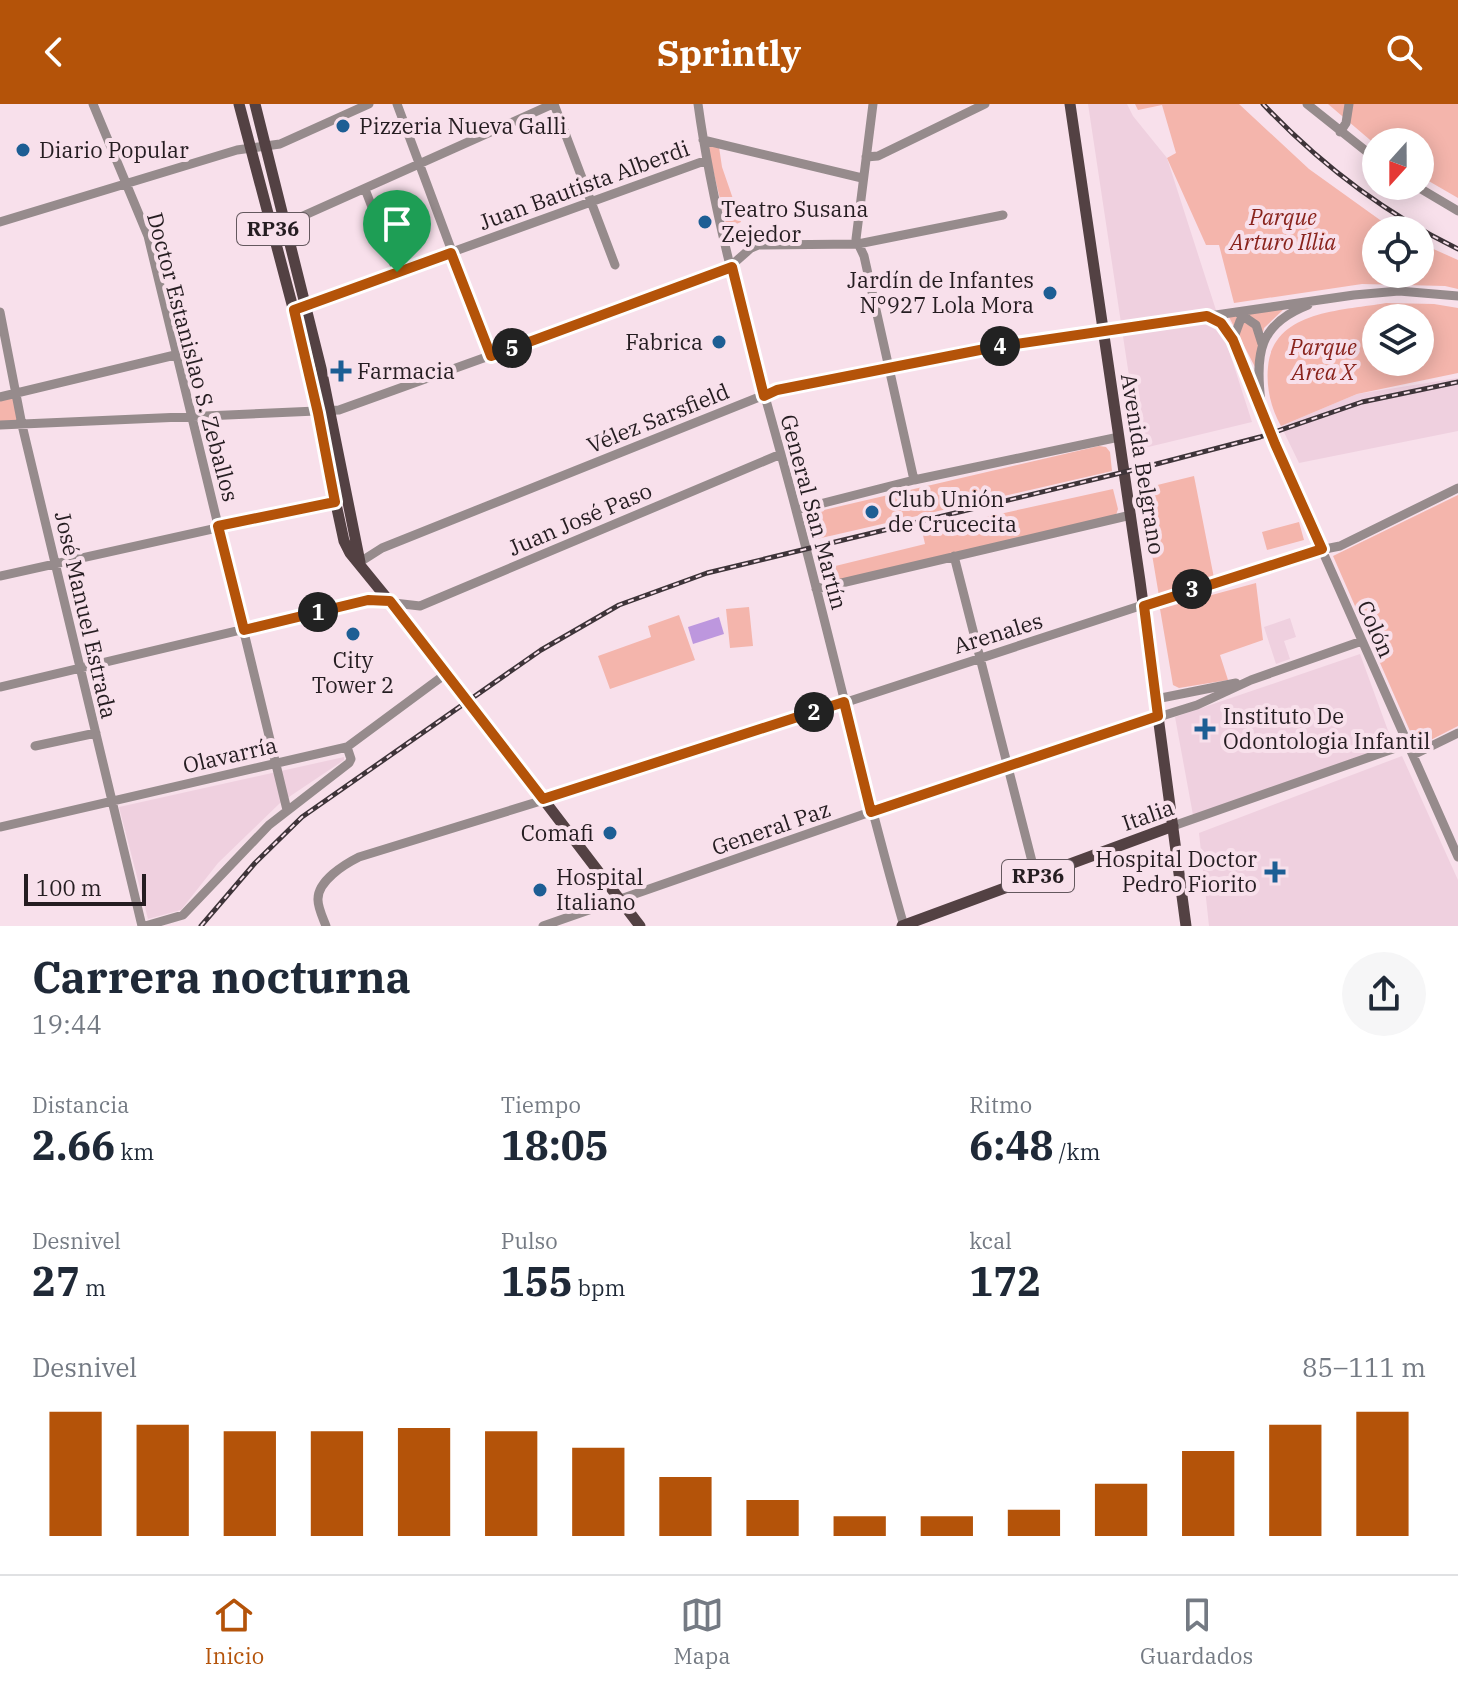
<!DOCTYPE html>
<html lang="es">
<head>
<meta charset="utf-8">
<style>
	:root { --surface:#fff; --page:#f6f6f7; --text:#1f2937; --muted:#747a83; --line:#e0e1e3; --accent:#b45309 }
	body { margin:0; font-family:"IBM Plex Serif",serif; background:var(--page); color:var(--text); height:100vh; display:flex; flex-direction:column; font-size:30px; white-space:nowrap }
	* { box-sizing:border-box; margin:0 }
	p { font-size:26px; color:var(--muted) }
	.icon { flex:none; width:44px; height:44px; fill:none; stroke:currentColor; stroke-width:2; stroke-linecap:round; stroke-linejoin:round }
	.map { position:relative; height:822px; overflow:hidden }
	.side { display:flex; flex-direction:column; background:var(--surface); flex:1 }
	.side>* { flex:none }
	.needle { width:52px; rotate:201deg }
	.tools { position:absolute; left:1362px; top:24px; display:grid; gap:16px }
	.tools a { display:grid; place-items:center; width:72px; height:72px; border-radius:50%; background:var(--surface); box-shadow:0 4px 20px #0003; font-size:40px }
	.scale { position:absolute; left:24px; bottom:20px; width:122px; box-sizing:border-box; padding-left:8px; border:4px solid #251d21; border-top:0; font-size:22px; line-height:28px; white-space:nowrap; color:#251d21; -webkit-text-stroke:6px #f8e0eb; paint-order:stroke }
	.pin { position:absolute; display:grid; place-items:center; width:68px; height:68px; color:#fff; margin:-82px -34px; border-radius:50% 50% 50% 0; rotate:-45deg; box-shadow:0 0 8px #0007 }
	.pin .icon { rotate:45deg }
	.km { position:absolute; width:40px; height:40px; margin:-20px; border-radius:50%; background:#222; color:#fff; font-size:22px; line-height:40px; text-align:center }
	.round { display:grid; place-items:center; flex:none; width:84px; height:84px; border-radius:42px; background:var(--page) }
	.overview { display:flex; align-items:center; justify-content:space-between; height:136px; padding:0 32px }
	h1 { font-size:44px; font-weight:700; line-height:60px }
	.stats { display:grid; grid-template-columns:repeat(3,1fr); gap:12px; height:136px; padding:8px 32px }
	.stats div { display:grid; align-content:center }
	.stats b { font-size:40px; font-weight:700 }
	.stats small { font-size:22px; font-weight:400 }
	.stats p { font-size:22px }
	.chart { height:224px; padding:16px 32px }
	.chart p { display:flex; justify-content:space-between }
	.chart svg { width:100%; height:144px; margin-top:8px; stroke:var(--accent); stroke-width:6 }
	header { display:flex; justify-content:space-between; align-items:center; height:104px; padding:0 32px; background:var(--accent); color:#fff; font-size:36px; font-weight:700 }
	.tab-bar { display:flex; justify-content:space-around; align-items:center; height:112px; border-top:2px solid var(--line); background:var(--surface); font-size:22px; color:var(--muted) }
	.tab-bar a { display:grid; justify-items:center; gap:4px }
	.tab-bar .current { color:var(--accent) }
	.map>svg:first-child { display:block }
</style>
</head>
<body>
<header><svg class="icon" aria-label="back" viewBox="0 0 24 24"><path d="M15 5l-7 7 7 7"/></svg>Sprintly<svg class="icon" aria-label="search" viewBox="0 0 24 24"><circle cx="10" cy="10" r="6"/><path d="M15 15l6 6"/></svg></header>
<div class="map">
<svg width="1458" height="822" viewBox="0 0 1458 822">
	<rect width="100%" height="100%" fill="#f8e0eb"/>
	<path fill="#efd0df" d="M1088,0H1127L1133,12L1167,54L1252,318L1140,345Z
		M1458,274V327L1299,359L1281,322L1357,290Z
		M1290,514L1296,533L1284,537L1290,555L1276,560L1264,523Z
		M1360,550L1394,643L1193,711L1175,613Z
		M1402,652L1458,776V822H1209L1199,729Z
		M344,653V656L280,699L218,759L181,806L148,815L119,703Z"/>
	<path fill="#f4b5ac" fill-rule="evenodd" d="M1135,0H1239L1309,65L1394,126H1376V170H1420V139L1458,156V185L1445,182L1362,180L1234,199L1219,141H1206L1167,54L1176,49L1162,1L1138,6Z
		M1328,0H1458V94L1420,72V38H1376V41Z
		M711,41L719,43L722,63L741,118L727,124L708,45Z
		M1386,199L1434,200L1458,204V269L1357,290L1281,322C1271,304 1266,284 1268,263C1273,206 1342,207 1386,199ZM1376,214H1420V258H1376Z
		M1285,204L1264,224L1255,263L1229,213Z
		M16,289L22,321H0V293Z
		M1099,342L1106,343L1110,348L1112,367L817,435L811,409Z
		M1194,372L1214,474L1159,492L1141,385Z
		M1113,385L1118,405L1116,411L823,480L819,466L925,440L922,427Z
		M1458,391V622L1417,643L1333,452Z
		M1299,418L1304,436L1267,446L1262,428Z
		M1256,479L1263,536L1220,551L1228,576L1179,584L1173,581L1160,505Z
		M749,503L753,542L730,544L726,505Z
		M679,511L695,556L610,585L598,552L651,533L648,522Z"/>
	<path fill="#bd97de" d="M719,513L724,530L693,540L688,523Z"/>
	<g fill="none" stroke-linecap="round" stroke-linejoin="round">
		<path stroke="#968b8c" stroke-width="9" d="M93,0L148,132L287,706
			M397,0L491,252
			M554,0L615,161
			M698,0C717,138 761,272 796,406C833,545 864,684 904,822
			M873,0L856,135L864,152L914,376
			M1307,0L1376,55
			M1340,28L1346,19L1349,0
			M703,36L862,74
			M866,53L878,52L985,0
			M1416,82L1458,107
			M365,85L397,168
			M0,118L237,46L280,40L369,0
			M285,120L553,0
			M300,203L707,56
			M0,208L22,321L142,822
			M1237,208L1256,221L1262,240
			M1207,212L1221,219L1233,236L1275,340L1458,753
			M1233,236L1240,217L1246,210
			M0,293L175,251
			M1261,298C1255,249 1259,220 1308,201
			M0,321L339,306L725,167L751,144L758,141L858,140L1003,111
			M796,406L914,376L1119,333
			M954,452L1036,773
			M360,458L382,444L777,286L995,243L1354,191L1399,187L1458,192
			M0,472L335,398
			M816,485L1131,411
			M0,583L368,496L420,502L781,350
			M1156,595L1236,579
			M35,642L96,629
			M1413,651L1458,629
			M1173,722L1407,640
			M0,723L347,643L447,569
			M145,822L183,811L269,721L349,659L351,655L347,643
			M326,822C323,814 318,804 318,796C317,777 345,760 359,753L612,675L1210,479L1305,449L1340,442L1458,384
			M543,822L1008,660L1197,601L1251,576L1362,537"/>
		<path stroke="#534143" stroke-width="11" d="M239,0L297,219L344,437L350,449L434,552L640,822
			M255,0L321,264L360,458
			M1070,0L1140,477L1186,822
			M902,822L1173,722"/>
		<defs>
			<path id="rail" d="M1263,0C1319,59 1384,109 1458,145
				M201,822L255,759L302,713L541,546L619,501L707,469L1141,364L1260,333L1362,298L1458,278"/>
		</defs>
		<use href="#rail" stroke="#3e3439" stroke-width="5"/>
		<use href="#rail" stroke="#f8e0eb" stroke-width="2" stroke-dasharray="6" stroke-linecap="butt"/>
	</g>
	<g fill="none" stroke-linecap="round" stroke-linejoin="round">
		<defs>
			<path id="route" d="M451,149L491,252L732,163L764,292L777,286L995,243L1207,212L1221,219L1233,236L1275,340L1322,445L1144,502L1158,612L871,708L844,598L543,695L390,497L368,496L244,526L218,422L335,398L318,309L294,206Z"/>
		</defs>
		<use href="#route" stroke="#fff" stroke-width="16"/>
		<use href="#route" stroke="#b45309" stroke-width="10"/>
	</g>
	<g fill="#1d5e94" stroke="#f8e0eb" stroke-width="3">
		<circle cx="343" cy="22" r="8"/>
		<circle cx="23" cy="46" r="8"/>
		<circle cx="705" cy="118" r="8"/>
		<circle cx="1050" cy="189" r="8"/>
		<circle cx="719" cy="238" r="8"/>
		<path d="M337 255h8v8h8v8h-8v8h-8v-8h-8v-8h8z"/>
		<circle cx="872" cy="408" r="8"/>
		<circle cx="353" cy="530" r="8"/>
		<path d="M1201 613h8v8h8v8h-8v8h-8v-8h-8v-8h8z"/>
		<circle cx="610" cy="729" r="8"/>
		<path d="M1271 756h8v8h8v8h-8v8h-8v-8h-8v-8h8z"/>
		<circle cx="540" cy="786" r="8"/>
	</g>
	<g text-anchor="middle" stroke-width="8" stroke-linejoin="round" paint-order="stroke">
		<g fill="#f8e0eb" stroke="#64585e" stroke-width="2">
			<rect x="237" y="109" width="72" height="32" rx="6"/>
			<rect x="1002" y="756" width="72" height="32" rx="6"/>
		</g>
		<g font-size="20" font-weight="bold" fill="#251d21">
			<text x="273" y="132">RP36</text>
			<text x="1038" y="779">RP36</text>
		</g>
		<g font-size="22" fill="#251d21" stroke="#f8e0eb" text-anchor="start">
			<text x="359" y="30">Pizzeria Nueva Galli</text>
			<text x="39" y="54">Diario Popular</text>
			<text x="721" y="113">Teatro Susana<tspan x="721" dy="25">Zejedor</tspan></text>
			<text x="1034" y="184" text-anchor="end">Jardín de Infantes<tspan x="1034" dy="25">N°927 Lola Mora</tspan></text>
			<text x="703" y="246" text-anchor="end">Fabrica</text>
			<text x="357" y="275">Farmacia</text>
			<text x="888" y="403">Club Unión<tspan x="888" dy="25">de Crucecita</tspan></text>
			<text x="353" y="564" text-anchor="middle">City<tspan x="353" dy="25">Tower 2</tspan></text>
			<text x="1223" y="620">Instituto De<tspan x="1223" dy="25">Odontologia Infantil</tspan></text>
			<text x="594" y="737" text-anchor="end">Comafi</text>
			<text x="1257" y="763" text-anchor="end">Hospital Doctor<tspan x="1257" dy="25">Pedro Fiorito</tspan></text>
			<text x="556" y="781">Hospital<tspan x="556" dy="25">Italiano</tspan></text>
		</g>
		<g font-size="22" fill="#251d21" stroke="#f8e0eb">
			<text transform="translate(584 81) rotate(-20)" y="8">Juan Bautista Alberdi</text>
			<text transform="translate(193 253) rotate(75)" y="8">Doctor Estanislao S. Zeballos</text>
			<text transform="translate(658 314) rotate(-22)" y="8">Vélez Sarsfield</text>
			<text transform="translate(1143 360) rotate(81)" y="8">Avenida Belgrano</text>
			<text transform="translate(814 408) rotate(75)" y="8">General San Martín</text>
			<text transform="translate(580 415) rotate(-23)" y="8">Juan José Paso</text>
			<text transform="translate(86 511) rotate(77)" y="8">José Manuel Estrada</text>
			<text transform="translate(1376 525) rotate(66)" y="8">Colón</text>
			<text transform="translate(998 529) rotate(-17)" y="8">Arenales</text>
			<text transform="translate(230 651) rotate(-13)" y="8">Olavarría</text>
			<text transform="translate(1148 711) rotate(-19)" y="8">Italia</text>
			<text transform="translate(771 724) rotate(-19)" y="8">General Paz</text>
		</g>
		<g font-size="22" font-style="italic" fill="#89231c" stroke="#f8e0eb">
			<text x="1283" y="121">Parque<tspan x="1283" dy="25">Arturo Illia</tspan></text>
			<text x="1323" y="251">Parque<tspan x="1323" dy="25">Area X</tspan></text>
		</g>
	</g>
</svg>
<div class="tools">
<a><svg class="needle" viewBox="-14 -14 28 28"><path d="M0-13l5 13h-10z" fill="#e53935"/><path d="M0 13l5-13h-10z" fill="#747a83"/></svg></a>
<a><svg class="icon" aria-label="locate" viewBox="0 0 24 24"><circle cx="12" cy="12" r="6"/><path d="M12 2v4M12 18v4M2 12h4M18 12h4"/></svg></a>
<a><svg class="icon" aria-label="layers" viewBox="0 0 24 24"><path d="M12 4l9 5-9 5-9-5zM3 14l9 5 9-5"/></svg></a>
</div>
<div class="scale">100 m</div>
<div class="pin" style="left:397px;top:168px;background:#1e9e55"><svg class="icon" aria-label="arrive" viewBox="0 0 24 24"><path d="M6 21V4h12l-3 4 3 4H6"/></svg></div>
<b class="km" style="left:318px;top:508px">1</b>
<b class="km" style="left:814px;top:608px">2</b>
<b class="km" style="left:1192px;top:485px">3</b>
<b class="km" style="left:1000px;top:242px">4</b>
<b class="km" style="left:512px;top:244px">5</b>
</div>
<section class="side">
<div class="overview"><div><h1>Carrera nocturna</h1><p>19:44</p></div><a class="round"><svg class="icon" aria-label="share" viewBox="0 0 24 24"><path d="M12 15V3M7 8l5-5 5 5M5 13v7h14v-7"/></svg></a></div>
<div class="stats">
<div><p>Distancia</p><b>2.66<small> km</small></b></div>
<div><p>Tiempo</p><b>18:05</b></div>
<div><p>Ritmo</p><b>6:48<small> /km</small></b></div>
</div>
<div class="stats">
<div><p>Desnivel</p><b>27<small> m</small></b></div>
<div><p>Pulso</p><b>155<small> bpm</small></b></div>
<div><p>kcal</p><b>172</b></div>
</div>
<div class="chart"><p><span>Desnivel</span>85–111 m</p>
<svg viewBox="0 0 160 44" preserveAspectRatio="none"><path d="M5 44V6M15 44V10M25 44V12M35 44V12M45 44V11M55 44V12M65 44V17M75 44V26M85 44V33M95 44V38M105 44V38M115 44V36M125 44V28M135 44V18M145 44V10M155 44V6"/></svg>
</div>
</section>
<nav class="tab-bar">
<a class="current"><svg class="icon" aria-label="home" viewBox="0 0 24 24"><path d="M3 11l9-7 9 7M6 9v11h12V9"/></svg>Inicio</a>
<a><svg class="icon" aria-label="map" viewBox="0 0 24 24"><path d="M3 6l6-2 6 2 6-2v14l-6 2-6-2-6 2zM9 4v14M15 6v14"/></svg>Mapa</a>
<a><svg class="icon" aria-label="saved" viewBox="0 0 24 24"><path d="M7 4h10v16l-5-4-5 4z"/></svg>Guardados</a>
</nav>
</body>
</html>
